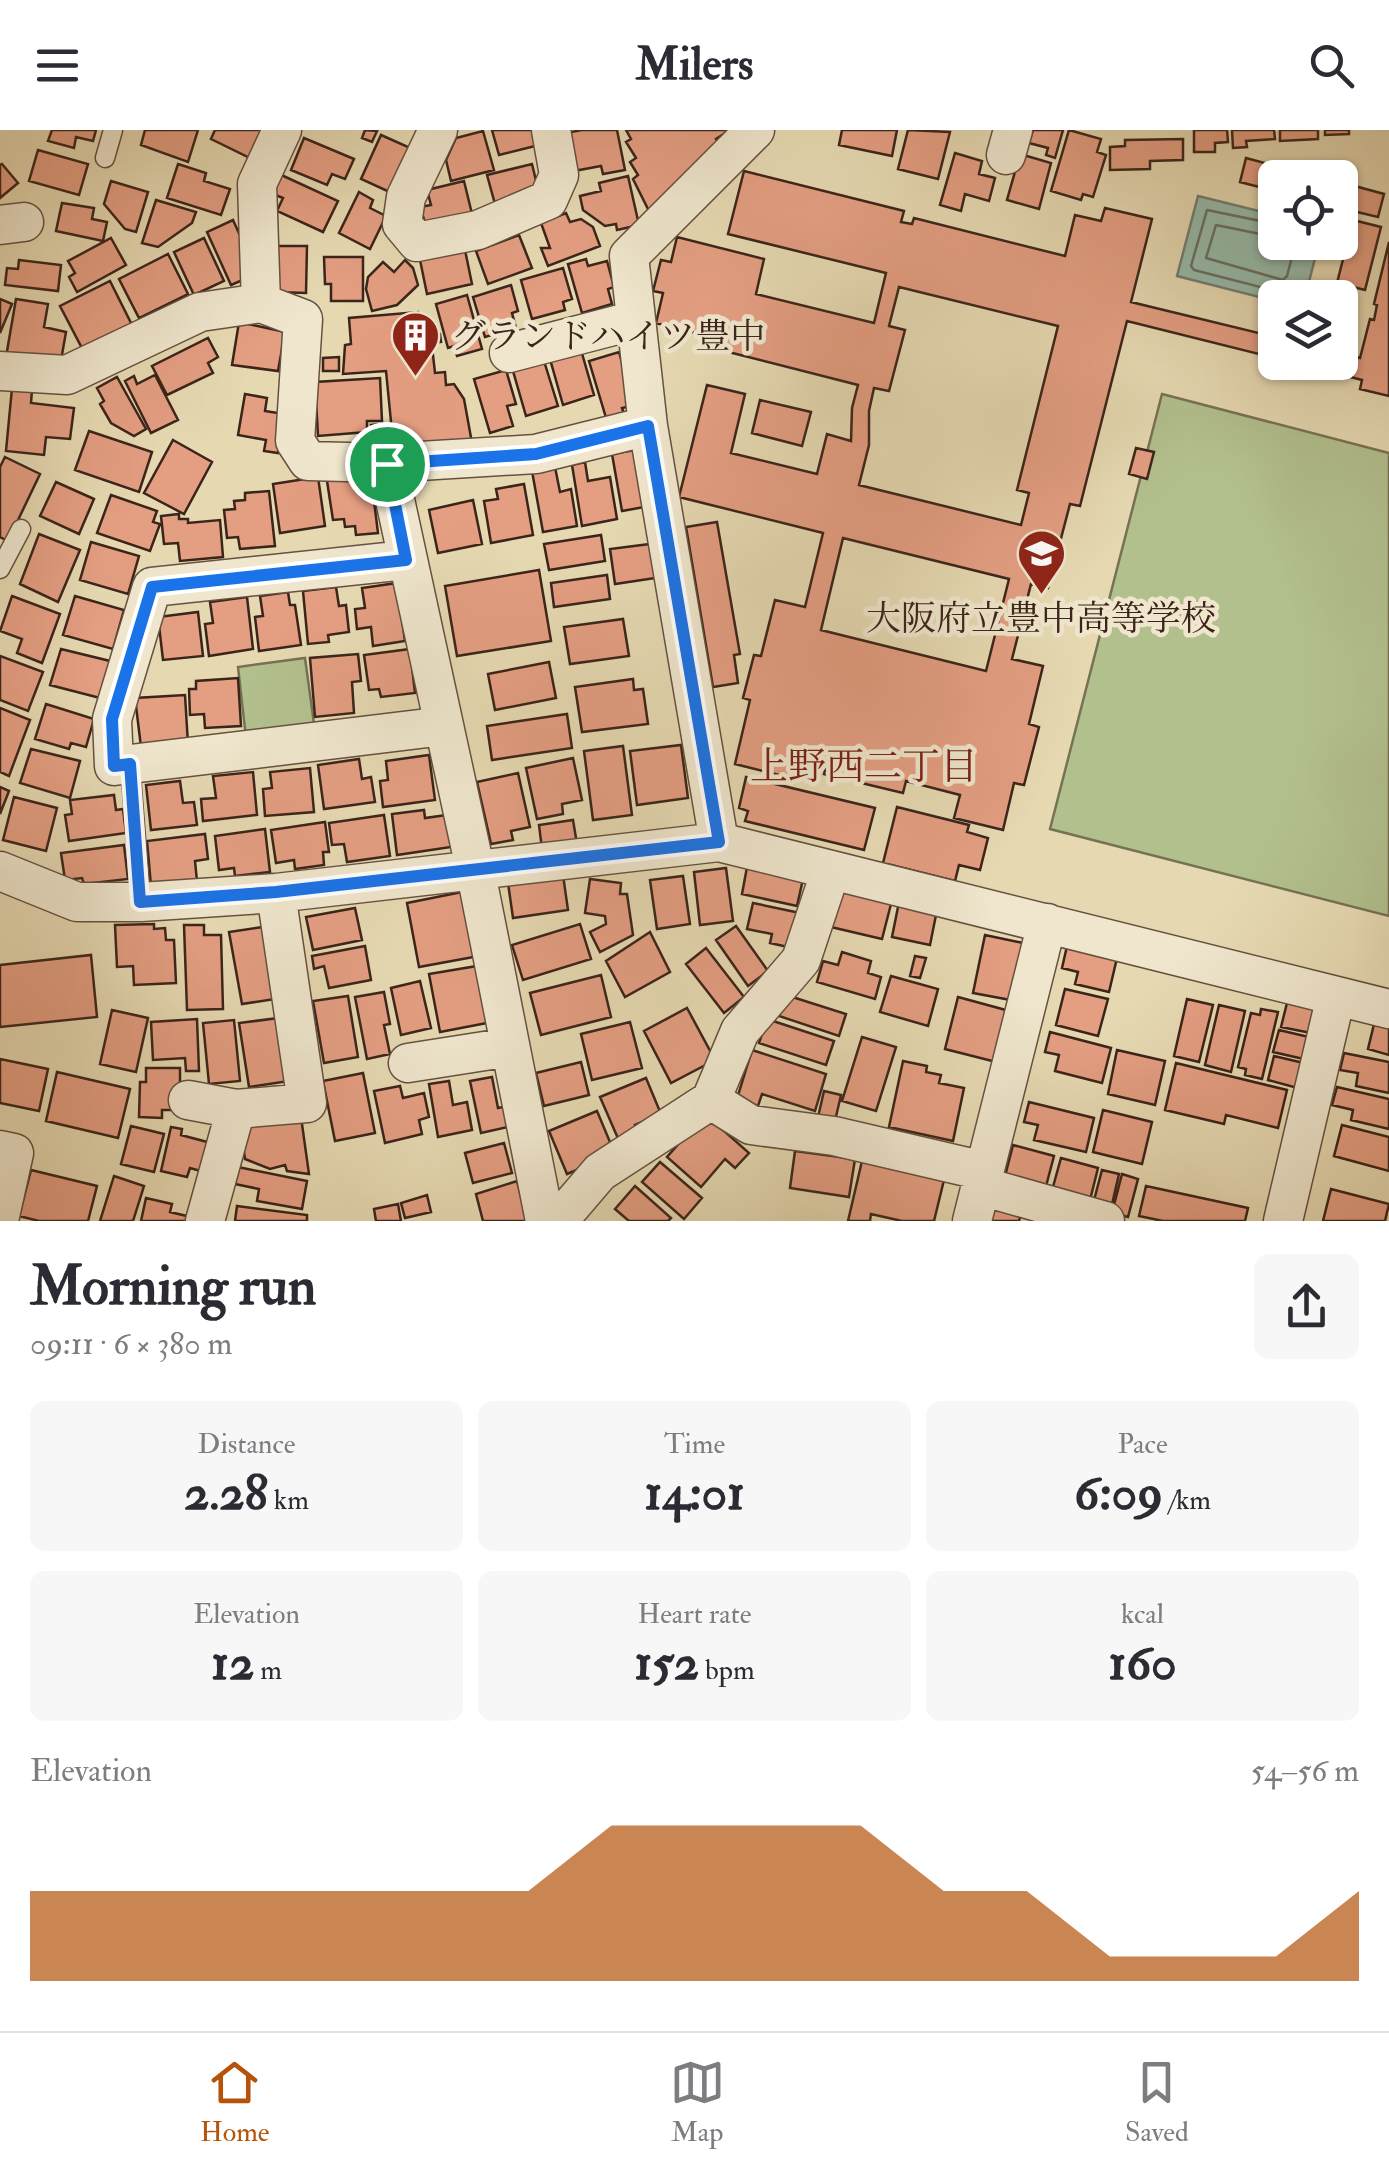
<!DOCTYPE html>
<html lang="en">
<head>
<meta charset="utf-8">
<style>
	:root { --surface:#fff; --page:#f7f7f7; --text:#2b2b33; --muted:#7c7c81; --line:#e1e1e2; --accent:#b45309 }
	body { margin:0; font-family:"IM FELL Double Pica","Noto Serif JP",serif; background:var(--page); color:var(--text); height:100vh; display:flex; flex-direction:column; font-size:38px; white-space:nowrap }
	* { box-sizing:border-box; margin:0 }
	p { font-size:32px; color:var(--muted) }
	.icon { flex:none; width:55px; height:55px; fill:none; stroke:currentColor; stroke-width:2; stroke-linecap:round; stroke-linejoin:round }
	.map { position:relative; height:1091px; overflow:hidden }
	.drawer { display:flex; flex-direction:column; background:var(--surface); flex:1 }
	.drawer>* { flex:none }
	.controls { position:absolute; left:1258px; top:30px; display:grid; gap:20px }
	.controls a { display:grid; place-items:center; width:100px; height:100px; border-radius:15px; background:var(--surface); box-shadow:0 2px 8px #0004; font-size:50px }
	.pin { position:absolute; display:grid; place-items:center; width:85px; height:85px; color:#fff; margin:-42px; border:5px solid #fff; border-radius:50%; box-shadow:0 2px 10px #0007 }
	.round { display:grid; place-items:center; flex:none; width:105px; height:105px; border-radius:15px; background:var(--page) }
	.head { display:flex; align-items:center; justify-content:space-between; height:170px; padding:0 30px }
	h1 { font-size:55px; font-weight:800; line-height:75px }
	.metrics { display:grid; grid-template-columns:repeat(3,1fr); gap:15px; height:170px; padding:10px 30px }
	.metrics div { display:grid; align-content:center; border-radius:15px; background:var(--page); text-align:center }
	.metrics b { font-size:50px; font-weight:800 }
	.metrics small { font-size:28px; font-weight:400 }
	.metrics p { font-size:28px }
	.chart { height:280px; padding:20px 30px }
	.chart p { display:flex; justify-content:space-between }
	.chart svg { width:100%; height:180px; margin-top:10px; fill:var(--accent); opacity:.7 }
	header { display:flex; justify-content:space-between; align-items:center; height:130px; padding:0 30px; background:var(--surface); font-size:45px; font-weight:800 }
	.dock { display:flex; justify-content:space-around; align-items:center; height:140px; border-top:2px solid var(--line); background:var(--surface); font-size:28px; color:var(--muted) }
	.dock a { display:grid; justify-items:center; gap:5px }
	.dock .active { color:var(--accent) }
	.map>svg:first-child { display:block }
</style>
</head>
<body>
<header><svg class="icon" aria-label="menu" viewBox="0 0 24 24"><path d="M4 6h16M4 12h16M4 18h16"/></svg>Milers<svg class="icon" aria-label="search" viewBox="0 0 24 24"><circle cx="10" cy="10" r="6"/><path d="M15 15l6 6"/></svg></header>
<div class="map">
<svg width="1389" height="1091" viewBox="0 0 1389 1091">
	<rect width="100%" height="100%" fill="#e6d9b2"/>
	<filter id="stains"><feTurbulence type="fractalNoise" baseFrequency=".002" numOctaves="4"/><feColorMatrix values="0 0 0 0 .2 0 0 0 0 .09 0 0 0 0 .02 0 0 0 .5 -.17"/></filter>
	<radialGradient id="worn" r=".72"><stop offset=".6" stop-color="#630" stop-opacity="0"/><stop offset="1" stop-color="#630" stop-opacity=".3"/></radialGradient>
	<path fill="#b2c08e" stroke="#767254" stroke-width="2.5" d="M1162,264L1389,323V786L1050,699Z
		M305,528L315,601L246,608L238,537Z"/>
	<path fill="#96baaa" stroke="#727e70" stroke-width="2.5" d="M1198,66L1275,85V112L1319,113L1305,167L1275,168V171L1177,146Z"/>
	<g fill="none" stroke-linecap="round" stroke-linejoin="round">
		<path stroke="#686f62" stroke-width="2.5" d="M1275,94L1207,80L1191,136L1194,140L1276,161L1284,168
			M1275,107L1216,95L1206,128L1283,150L1287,146L1296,112"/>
	</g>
	<path fill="#e49e82" stroke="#3b241a" stroke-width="2.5" fill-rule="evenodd" d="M52,0H96L93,11L76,7L74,18L48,11Z
		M145,0H198L188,32L141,15Z
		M215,0H263L250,28L211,9Z
		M365,0L377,1L372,12L362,8Z
		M492,0H535L539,15L499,25Z
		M582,0H617L625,40L603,44L601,36L574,41L566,3Z
		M626,0H730L716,9L723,21L649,81L633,49L638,45L630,32L636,28L626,12L631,9Z
		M842,0H897L892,26L839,15Z
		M908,0L950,2L938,49L898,39Z
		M1033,0H1063L1055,28L1046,25L1048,18L1029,13Z
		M1069,0L1101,9L1097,22L1106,25L1093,67L1083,64L1081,70L1051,61Z
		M1194,0H1227L1228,12L1215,13V22H1194Z
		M1232,0H1274L1275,9L1246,11L1247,17L1233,18Z
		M1280,0H1318V9L1280,11Z
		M1325,0H1349V4L1325,5Z
		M483,1L494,40L451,51L446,30L456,8Z
		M381,5L415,20L394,64L361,49Z
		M304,8L354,29L345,49L332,44L327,55L291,40Z
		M1183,9V30L1150,31V39L1110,40V17L1125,16V10Z
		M38,20L88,34L79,65L29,51Z
		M955,23L982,31L979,44L995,48L989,71L965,64L961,81L940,75Z
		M1020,24L1051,33L1039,79L1007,70Z
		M1246,28L1321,48H1275V61L1240,52Z
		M2,34L18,53L0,68V35Z
		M178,34L206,43L204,51L230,59L221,85L167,68Z
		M532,34L539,63L495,74L487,45Z
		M744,41L904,81L901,92L912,94L914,88L1065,126L1075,85L1101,91L1105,78L1152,89L1131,172L1275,207V228L1127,191L1080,376L1070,374L1048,458L1031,454L1012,529L1043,536L1029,594L1039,597L1024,655L1014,653L1003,700L954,688L960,665L906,651L903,663L824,644L827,632L792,623L787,647L735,634L750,570L743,568L754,525L761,526L775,470L805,477L823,403L679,367L707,255L745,264L731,323L817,344L827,304L851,311L852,278L858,255L701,215L704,205L656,193L663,163L653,161L661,130L671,132L677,107L764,129L756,164L874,193L886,143L728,104ZM899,157L1058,196L1017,360L1029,363L1021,395L859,355L869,315V281L874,258L889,261L905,200L889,196ZM843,408L1009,449L986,541L821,500Z
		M277,43L338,71L323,102L277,81L283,68L268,62Z
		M628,46L639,95L617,100L616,94L605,96L583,80L580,66L601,61L599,53Z
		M111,51L148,62L136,102L125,99L104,74Z
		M464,51L473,88L427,99L420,77L431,75L427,60Z
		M1340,52L1384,64L1378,87L1340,78Z
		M359,62L373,70L370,78L386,86L370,119L339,103Z
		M156,70L196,82L192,93L158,117L142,113Z
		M62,73L94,78L92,89L107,92L103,111L56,101Z
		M566,83L570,92L581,89L593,97L600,116L548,136L541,118H550L541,93Z
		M233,90L251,130L252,146L231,155L207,102Z
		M1353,90L1381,97L1365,160L1337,153Z
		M519,105L532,138L488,154L476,121Z
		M111,108L126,135L77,162L69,147L75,143L68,131Z
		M204,108L224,151L194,165L174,122Z
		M1389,112V266L1360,259L1362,250L1292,232H1340V223L1360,228L1370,189L1374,190L1377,175L1374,174Z
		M276,116H307L306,163L275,162Z
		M465,120L472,154L427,164L420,130Z
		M168,124L188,164L139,188L119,149Z
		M324,127H363V171H331V154H325Z
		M586,129L588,136L607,131L614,157L608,159L612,174L582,183L568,134Z
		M19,130L61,135L58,161L5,155L7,138L18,139Z
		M405,130L413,138L418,155L397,175L372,181L366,159L368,147L383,132L394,142Z
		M563,138L572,169L563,172L565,180L532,189L521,150Z
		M110,151L132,195L83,220L60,176Z
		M511,155L518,181L512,183L516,198L485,207L473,167Z
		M467,165L482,219L457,226L454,216L448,218L436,174Z
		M0,169L12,174L0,203Z
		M16,169L48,174L44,197L66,202L60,236L6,227Z
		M418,182V217L432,216L435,243L445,242L446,255L454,254L464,269L472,313L409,318L408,311L393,312L386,241L343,244L345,215L351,214L349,188Z
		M239,192L285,202L278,241L232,235Z
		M423,193L435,196L436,203H424Z
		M440,204L441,212L421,214V206Z
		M208,208L218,227L208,233L213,243L167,265L152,236Z
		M581,220L594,265L563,275L550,229Z
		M619,222L634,275L622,278L625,286L607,291L589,231Z
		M339,227V241H323V228Z
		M544,231L558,276L526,286L513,241Z
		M506,240L516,274L507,276L513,296L490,303L474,249Z
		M155,245L178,290L151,303L125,251L134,246L137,254Z
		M117,247L146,299L134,306L111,293L100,274L104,271L97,258Z
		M380,248L382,291H367V302L318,306L315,252Z
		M12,258L32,260L31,273L74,278L70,309L46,307L44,325L6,321Z
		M245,264L267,268L265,281L284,284L278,323L264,321L266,310L238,305Z
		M760,270L811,282L802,316L752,303Z
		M384,294L386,316L373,317L371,295Z
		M89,301L152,322L139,362L75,340Z
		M173,310L212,332L184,384L144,363Z
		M1136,318L1154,322L1147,349L1129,344Z
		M640,319L650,376L622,381L612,324Z
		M5,327L40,344L8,411L0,407V337Z
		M585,332L588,351L610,347L617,389L582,396L572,335Z
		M555,337L560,362L571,359L577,396L543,402L532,341Z
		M371,346L378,403L356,405L355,396L345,397L344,389L333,390L327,351Z
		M318,347L325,396L280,403L273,354Z
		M56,352L94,369L79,404L40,386Z
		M524,354L533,405L491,413L484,371L498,369L496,359Z
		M269,361L275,416L240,419L238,407L227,408L224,380L235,379L234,371L245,370V363Z
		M111,365L157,381L153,392L160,394L150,421L97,403Z
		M473,370L482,414L438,423L429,380Z
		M179,384V389H188V393L220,390L223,427L180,431L178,413L164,414L161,386Z
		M717,392L740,524L734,525L738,553L713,557L686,397Z
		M39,404L80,420L58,472L20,454Z
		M601,405L605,431L549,440L544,414Z
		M91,412L139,426L128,464L80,450Z
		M658,413L662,447L615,454L610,419Z
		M539,440L551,511L457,526L445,456Z
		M607,445L610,469L554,477L551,453Z
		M397,453L405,511L373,516L371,497L357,499L355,479L365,478L362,458Z
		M336,457L339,476L346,475L349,502L328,505L329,512L308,514L303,461Z
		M288,462L290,475H295L301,515L259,521L255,487L263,486L260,466Z
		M12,466L60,484L42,533L17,523L22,509L0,501Z
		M75,466L124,480L113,519L63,505Z
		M247,467L253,519L209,526L205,494L213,493L210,472Z
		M198,482L203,526L163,530L158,487Z
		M623,489L629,526L570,534L564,497Z
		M61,519L110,531L100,568L50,555Z
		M410,519L415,563L381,567L379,559L369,560L364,525Z
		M358,524L361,551L352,552L354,583L315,587L310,528Z
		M0,526L43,542L28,581L0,570Z
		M549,532L556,568L495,580L488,544Z
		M238,548L241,596L205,598L204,584L190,585L189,559H196V551Z
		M633,549L634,560L643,559L648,594L582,602L575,557Z
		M185,565L188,614L141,617L135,568Z
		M46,574L94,589L86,617L71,613L69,619L35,609Z
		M0,578L30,590L9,646L0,642Z
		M567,584L572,618L492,630L487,596Z
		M681,615L688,668L637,675L630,621Z
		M623,616L632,685L593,690L584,621Z
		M31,619L80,631L70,668L20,653Z
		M429,625L435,670L383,677L380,651L388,650L386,631Z
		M573,628L582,670L562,674L563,684L537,689L526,638Z
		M359,629L362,649L371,647L375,672L324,679L318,635Z
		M310,638L314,682L265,686L263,659L272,658L270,642Z
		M253,642L257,685L203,691L201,669L216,668L213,646Z
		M518,643L530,697L511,701L513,710L491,714L477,652Z
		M746,647L875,678L864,720L745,691L748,681L739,678Z
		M180,651L183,673L194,672L197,695L151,700L146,655Z
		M0,657L9,661L0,684Z
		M114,665L116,680L123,679L126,703L69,711L65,685L72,684L70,670Z
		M14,667L57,678L46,721L3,710Z
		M897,677L969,695L967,702L988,708L980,740L959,735L955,751L883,733Z
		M424,680L425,688L447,685L451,717L397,725L392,684Z
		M384,685L390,726L347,732L344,714L332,715L329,693Z
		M573,690L577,714L542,719L539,695Z
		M325,692L329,722H323L324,735L295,739L294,730L276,733L271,700Z
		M265,699L270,742L235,746L234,738L219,740L215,706Z
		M205,704L208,729L195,731L197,751L151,756L147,711Z
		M124,715L128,749L84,754L82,748L65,750L61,723Z
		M747,737L803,749L797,776L742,764Z
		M726,738L733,791L700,795L694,742Z
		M563,745L568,780L513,788L508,753Z
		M683,746L690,794L657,799L650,750Z
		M590,749L621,753L620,764H627L633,805L600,822L590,802L606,794L605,786L585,783Z
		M467,761L479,826L419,837L407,773Z
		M840,761L891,774L882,809L831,797Z
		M899,772L937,780L930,815L892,807Z
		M753,773L800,783L788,817L770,813L772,804L747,799Z
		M355,778L362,810L313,820L306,787Z
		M154,794V799L165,798L166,810H174L176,853L134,855L133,836L117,837L115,795Z
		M580,794L591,829L523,850L512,815Z
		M184,795H204V805H221L223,879L187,880Z
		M736,796L768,841L748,856L716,810Z
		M263,797L275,869L242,874L229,802Z
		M650,802L670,842L625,867L606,831Z
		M985,805L1028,814L1016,871L973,863Z
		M365,816L371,850L329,858L324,836L314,839L312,826Z
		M1067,816L1117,828L1109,862L1075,854L1078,842L1062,838Z
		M706,818L744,867L724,883L686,834Z
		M842,822L871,831L868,843L881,847L875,869L817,852L823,831L838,835Z
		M91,825L97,887L0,897V835Z
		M915,826L926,828L920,848L910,846Z
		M477,836L487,893L440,902L429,844Z
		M601,845L611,887L541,905L530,863Z
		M891,846L938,859L928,896L880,882Z
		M420,851L431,898L401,905L391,858Z
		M1065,859L1108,869L1098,906L1056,895Z
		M384,862L390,894L384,895L390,924L367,929L355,867Z
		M786,865L846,884L839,906L779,886Z
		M348,866L358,927L324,933L313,871Z
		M958,867L1013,882L1000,933L945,919Z
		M1187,869L1213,875L1199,932L1174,926Z
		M1287,873L1321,881L1316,904L1281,897Z
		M1219,875L1245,881L1231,942L1205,935Z
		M687,878L715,930L671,953L644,901Z
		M1261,879L1278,882L1262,949L1245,945L1246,939L1238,937L1251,883L1260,885Z
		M112,880L148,888L136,942L100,934Z
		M279,888L289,951L249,957L239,893Z
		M197,889L199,941H186L185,928L153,930L151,892Z
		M767,889L834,911L826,935L759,913Z
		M234,890L240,951L209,954L203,893Z
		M1375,890L1389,894V925L1368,919Z
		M630,892L642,938L592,950L581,904Z
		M1279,900L1313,908L1308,930L1273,922Z
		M1050,902L1111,918L1102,953L1055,941L1059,925L1045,922Z
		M862,907L896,917L876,981L842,971Z
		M752,920L826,944L815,981L762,964L757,979L736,972Z
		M1117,920L1165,931L1155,975L1108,964Z
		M1344,923L1389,932V963L1356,956L1358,943L1340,940Z
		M1274,926L1308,934L1301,959L1268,950Z
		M0,929L48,939L39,981L0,973Z
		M903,931L927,936L926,942L941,945L939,953L964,958L953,1011L889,997Z
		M581,932L589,965L544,976L536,943Z
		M1176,933L1287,960L1278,998L1226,985L1224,994L1165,980Z
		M146,938H180V980H162V988L139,987L140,952H146Z
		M57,942L130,959L118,1008L46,991Z
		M363,943L375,1003L335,1011L323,951Z
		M492,947L498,978L508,976L512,996L481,1003L470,951Z
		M646,948L661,984L635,995L639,1005L620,1013L600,967Z
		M449,951L453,975L467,972L472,1000L438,1007L429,954Z
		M400,956L403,968L424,963L429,987L419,990L422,1004L385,1013L374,961Z
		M1337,957L1389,969V999L1351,990L1353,980L1332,975Z
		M824,961L841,965L835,991L818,987Z
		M1029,972L1094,988L1086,1022L1034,1010L1038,995L1024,992Z
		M1103,980L1152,992L1142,1034L1093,1022Z
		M597,981L615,1024L567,1044L549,1001Z
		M705,984L749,1023L735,1038L725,1029L701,1057L667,1027Z
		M301,987L309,1044L287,1041L285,1035L270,1039L245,1029L240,996Z
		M1342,995L1389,1007V1041L1334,1026Z
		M131,996L164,1004L154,1042L121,1034Z
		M171,997L182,999L181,1005L211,1013L204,1042L190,1038L187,1047L161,1041Z
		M504,1013L512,1043L473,1053L465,1023Z
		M1013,1015L1054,1026L1045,1060L1004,1050Z
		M795,1021L855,1029L849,1067L790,1058Z
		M1061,1028L1098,1038L1089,1074L1051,1064Z
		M862,1031L944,1050L934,1091H902L871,1084L870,1091H848Z
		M660,1032L702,1068L684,1089L642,1052Z
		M238,1037L307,1051L302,1079L257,1071L259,1059L235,1054Z
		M31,1040L97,1056L88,1091H39L19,1086Z
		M1102,1040L1119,1044L1110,1083L1092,1078Z
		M1122,1044L1138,1049L1128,1087L1112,1083Z
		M114,1046L144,1056L133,1091H100Z
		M517,1051L527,1091H483L476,1064Z
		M635,1056L671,1088L668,1091H629L615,1079Z
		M1146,1056L1248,1078L1245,1091H1163L1139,1086Z
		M1331,1059L1389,1074L1385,1091H1323Z
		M427,1065L431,1082L405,1088L401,1073Z
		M146,1068L172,1074L170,1082L191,1087L190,1091H141Z
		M398,1074L401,1091H376L374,1079Z
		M237,1076L307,1085V1091H235Z
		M993,1076L1021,1083L1019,1091H989Z"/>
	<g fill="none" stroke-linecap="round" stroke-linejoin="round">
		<defs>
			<path id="lane" d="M105,28L113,0
				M0,439L21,399
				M130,634L141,772"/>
			<path id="street" d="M438,0L406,67L402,94L417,112L478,100L548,70L559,45L551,0
				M1006,25L1013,0
				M0,95L24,92
				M261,173L257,54L282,0
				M509,223L636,190
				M0,241L67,245L200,182L261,173L303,189L295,311L308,331L387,333L536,324L648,296
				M387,333L475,738L545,1091
				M406,430L152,457L112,589L114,636L444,596
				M719,712L648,296L629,126L755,0
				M0,741L77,772H141L276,763L719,712L1389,879
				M408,933L510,917
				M188,970L236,979
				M711,970L751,995L834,1006L984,1041
				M0,1020L14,1023L0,1086
				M981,1056L1105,1091
				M205,1091L236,979L307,973L276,763
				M558,1091L600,1042L711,970L740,901L801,830L831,740
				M972,1091L1047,793
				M1283,1091L1336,866"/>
		</defs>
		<use href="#lane" stroke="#665140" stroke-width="21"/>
		<use href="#street" stroke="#665140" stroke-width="41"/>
		<use href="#lane" stroke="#efe6cd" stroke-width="18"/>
		<use href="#street" stroke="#efe6cd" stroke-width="38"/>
	</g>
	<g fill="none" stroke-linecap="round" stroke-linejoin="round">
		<defs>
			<path id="route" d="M648,296L719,712L276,762L140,772L130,634L114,636L112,589L152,457L406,430L387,334L536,324Z"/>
		</defs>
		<use href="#route" stroke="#fff" stroke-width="20"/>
		<use href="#route" stroke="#1a73e8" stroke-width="12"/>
	</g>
	<defs>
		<symbol id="building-pin" viewBox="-11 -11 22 30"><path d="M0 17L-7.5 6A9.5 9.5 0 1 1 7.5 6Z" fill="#8f2418" stroke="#efe6cd"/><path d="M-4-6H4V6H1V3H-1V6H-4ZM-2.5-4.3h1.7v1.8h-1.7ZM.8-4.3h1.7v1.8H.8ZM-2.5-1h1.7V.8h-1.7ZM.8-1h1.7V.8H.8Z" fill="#fff"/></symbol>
		<symbol id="school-pin" viewBox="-11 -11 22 30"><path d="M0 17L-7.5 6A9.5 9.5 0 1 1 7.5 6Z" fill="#8f2418" stroke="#efe6cd"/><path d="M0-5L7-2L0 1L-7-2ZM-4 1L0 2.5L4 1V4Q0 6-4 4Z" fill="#fff"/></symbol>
	</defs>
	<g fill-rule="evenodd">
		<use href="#building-pin" x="388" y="178" width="55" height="75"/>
		<use href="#school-pin" x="1014" y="396" width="55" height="75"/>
	</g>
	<g text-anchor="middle" stroke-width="9" stroke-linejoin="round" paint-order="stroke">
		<g font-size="35" fill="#3b241a" stroke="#efe6cd" text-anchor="start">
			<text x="451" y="218">グランドハイツ豊中</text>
			<text x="1041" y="500" text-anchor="middle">大阪府立豊中高等学校</text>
		</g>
		<g font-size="38" fill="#7a1f14" stroke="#efe6cd">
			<text x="864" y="649">上野西二丁目</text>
		</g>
	</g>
	<rect width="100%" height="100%" filter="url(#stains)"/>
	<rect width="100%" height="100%" fill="url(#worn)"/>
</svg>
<div class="controls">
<a><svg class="icon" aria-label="locate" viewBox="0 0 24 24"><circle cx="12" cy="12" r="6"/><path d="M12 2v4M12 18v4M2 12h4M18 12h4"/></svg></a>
<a><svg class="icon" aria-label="layers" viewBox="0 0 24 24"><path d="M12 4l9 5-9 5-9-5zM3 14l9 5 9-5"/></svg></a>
</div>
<div class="pin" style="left:387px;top:334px;background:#1e9e55"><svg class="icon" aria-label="arrive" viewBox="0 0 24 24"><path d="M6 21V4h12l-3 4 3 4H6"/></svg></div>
</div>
<section class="drawer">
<div class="head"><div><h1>Morning run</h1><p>09:11 · 6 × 380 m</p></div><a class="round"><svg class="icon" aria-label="share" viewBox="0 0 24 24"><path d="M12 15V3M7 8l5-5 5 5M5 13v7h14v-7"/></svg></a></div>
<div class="metrics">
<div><p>Distance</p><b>2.28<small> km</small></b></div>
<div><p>Time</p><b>14:01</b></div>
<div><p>Pace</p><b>6:09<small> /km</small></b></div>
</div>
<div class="metrics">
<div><p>Elevation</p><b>12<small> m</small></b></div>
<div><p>Heart rate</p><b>152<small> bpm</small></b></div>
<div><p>kcal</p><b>160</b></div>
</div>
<div class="chart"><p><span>Elevation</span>54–56 m</p>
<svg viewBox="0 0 160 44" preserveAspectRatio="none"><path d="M0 44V22L10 22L20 22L30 22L40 22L50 22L60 22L70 6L80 6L90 6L100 6L110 22L120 22L130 38L140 38L150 38L160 22V44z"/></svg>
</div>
</section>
<nav class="dock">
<a class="active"><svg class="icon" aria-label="home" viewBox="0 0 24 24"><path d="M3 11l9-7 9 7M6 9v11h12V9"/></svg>Home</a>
<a><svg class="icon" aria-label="map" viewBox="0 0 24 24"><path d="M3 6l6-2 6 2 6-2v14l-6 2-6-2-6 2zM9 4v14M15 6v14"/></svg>Map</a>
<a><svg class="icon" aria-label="saved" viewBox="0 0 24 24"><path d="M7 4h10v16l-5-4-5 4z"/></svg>Saved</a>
</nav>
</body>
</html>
